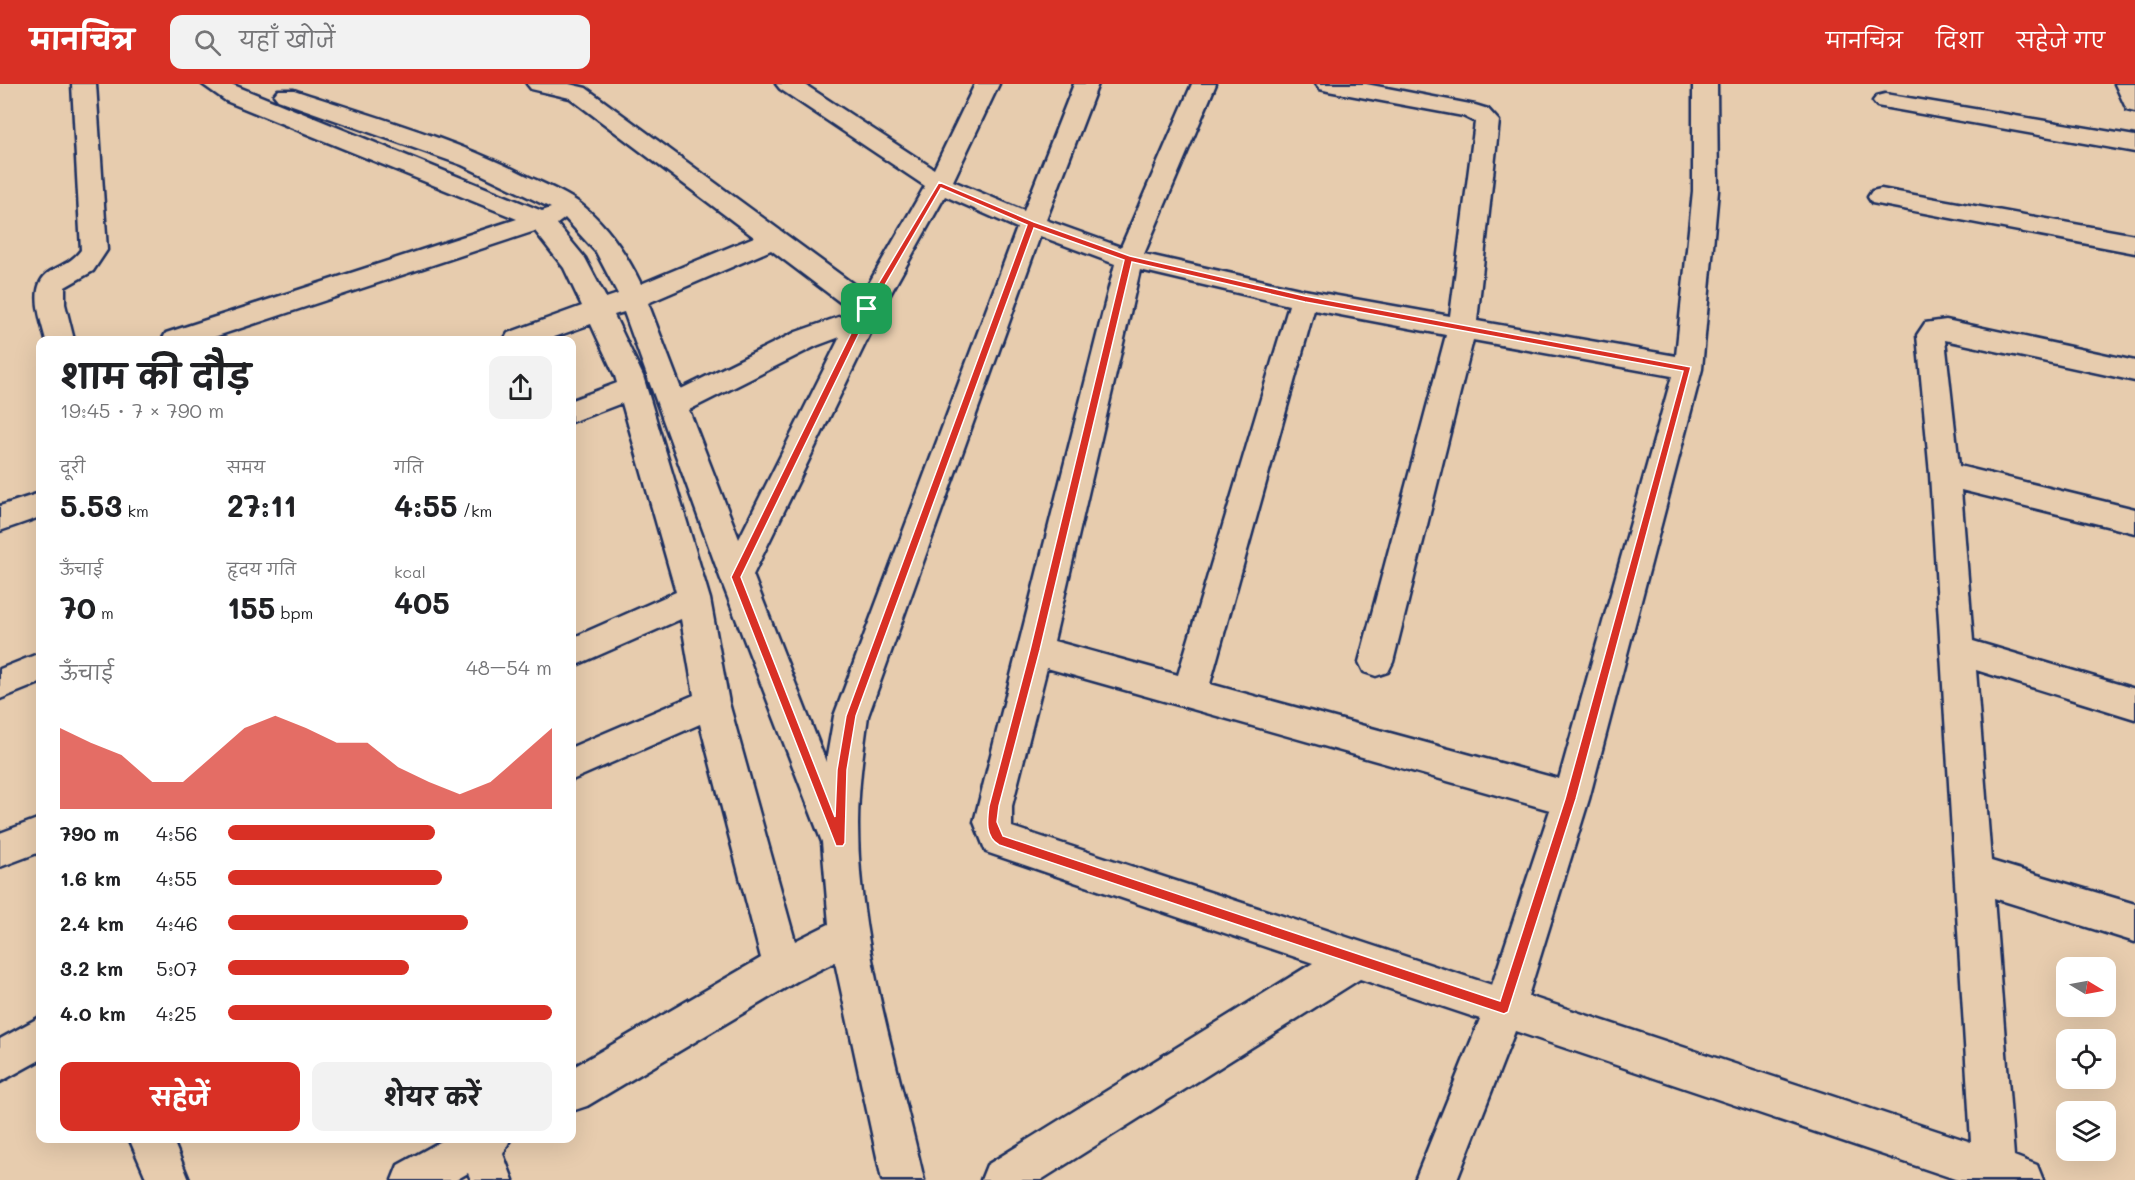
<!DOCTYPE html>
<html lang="hi">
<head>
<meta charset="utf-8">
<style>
	:root { --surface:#fff; --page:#f2f2f2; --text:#202124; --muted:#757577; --accent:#d93025 }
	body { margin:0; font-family:Mali,"Playpen Sans Deva",sans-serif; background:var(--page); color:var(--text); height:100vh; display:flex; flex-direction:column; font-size:22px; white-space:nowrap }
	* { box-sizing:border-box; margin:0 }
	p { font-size:20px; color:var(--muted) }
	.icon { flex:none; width:33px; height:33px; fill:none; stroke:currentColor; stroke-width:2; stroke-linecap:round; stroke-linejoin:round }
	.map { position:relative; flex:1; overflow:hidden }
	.panel { position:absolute; left:36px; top:252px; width:540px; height:807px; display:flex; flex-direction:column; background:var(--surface); border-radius:12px; box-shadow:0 6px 24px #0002 }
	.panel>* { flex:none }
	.needle { width:39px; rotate:100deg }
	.tools { position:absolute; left:2056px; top:873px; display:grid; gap:12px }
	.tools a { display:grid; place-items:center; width:60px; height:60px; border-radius:12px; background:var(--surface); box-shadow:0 6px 24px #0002; font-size:30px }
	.pin { position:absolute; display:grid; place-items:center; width:51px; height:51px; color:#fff; margin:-26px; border-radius:12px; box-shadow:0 3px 9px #0006 }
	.round { display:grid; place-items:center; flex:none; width:63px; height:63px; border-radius:12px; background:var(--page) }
	.headline { display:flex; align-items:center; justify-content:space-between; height:102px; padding:0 24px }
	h1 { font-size:33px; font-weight:700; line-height:45px }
	.metrics { display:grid; grid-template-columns:repeat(3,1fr); gap:9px; height:102px; padding:6px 24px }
	.metrics div { display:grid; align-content:center }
	.metrics b { font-size:30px; font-weight:700 }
	.metrics small { font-size:16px; font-weight:400 }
	.metrics p { font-size:16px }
	.chart { height:168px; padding:12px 24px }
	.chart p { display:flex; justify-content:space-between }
	.chart svg { width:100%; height:108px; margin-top:6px; fill:var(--accent); opacity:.7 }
	.primary-button { display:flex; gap:12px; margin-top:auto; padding:12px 24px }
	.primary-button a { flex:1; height:69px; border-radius:12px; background:var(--accent); color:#fff; font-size:24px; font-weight:700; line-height:69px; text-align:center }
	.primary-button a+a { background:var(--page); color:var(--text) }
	ul { padding:0 24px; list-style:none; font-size:20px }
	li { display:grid; grid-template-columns:96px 72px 1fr; align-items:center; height:45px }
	li i { height:15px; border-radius:8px; background:var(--accent) }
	header { display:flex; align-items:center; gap:36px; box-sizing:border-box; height:84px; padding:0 30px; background:var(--accent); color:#fff }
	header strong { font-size:28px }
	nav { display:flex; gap:33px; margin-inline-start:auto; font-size:21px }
	.search { width:420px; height:54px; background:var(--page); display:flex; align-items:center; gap:15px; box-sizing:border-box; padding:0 21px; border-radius:12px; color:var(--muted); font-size:22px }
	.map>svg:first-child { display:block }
</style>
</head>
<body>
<header>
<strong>मानचित्र</strong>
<div class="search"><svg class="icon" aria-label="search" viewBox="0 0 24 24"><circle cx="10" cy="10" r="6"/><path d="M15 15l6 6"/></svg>यहाँ खोजें</div>
<nav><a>मानचित्र</a><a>दिशा</a><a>सहेजे गए</a></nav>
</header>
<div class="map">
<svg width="2135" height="1096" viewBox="0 0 2135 1096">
	<rect width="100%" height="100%" fill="#e7ccae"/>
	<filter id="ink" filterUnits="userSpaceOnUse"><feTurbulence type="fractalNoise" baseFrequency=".0167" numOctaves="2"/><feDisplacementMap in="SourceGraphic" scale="12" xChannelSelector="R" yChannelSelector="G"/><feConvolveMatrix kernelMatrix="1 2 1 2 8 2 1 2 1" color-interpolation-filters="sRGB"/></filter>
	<g filter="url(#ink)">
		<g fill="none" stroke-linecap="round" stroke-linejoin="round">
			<defs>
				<path id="minor" d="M72,0H96L107,166L93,187L65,203V220L74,256H46C41,236 27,201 51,187C62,181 73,177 81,166Z
					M202,0H231L542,127L551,124L462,81L278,16L274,11L278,6H294C372,32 451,54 525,91C542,99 562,107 578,118C606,139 626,169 641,200L754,153L570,14L531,5L527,0H569L586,4L864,208L925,102L780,5L776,0H804L934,85L975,0H999L953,97L1024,127L1074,0H1098L1046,136L1121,163L1192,0H1216L1144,170L1304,206L1450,232L1475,38L1463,32L1328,7L1320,5L1316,0H1366L1475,21L1488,25L1499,37L1477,237L1676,272L1693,107V0H1717L1718,107L1702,285L1589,715L1528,912L1971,1058L1930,390L1917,251L1925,239L1946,236L2135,277V297L1945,256L1959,382L2135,425V449L1961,406L1973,557L2135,605V635L1976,586L1991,777L2135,820V858L1994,814L2014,1072L2037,1081L2043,1096H1958L1515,947L1457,1096H1415L1480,935L1360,895L1041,1096H981L987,1081L1313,879L986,768L974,738L1115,180L1040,152L868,632C863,668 858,705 858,741C858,861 898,980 924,1096H882L835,878L797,897L587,1022L572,1027V984L761,874L700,640L572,696V663L694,611L681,535L572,583V554L676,508L622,319L572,338V316L617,299L615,292L591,240L546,256H504L508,249L582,222L564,184L535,147L205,256H162L166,249L517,135L226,17ZM945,112L1017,144L834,632L826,678L753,491L882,225ZM565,134L596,168L618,210L606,214L585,174L557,140ZM771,166L853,228L796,248L681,305L648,219ZM1140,186L1289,221L1178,591L1054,557ZM1314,226L1446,251L1359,578L1364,588L1376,592L1388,588L1393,578L1473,256L1672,292L1559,695L1210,600ZM624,228L720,493L822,758L829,840L795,857L729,619L710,515L643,292L614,231ZM840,253L739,455L689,326L816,262ZM1047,584L1550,726L1492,901L1012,743V722Z
					M2115,0H2135V28L2127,26Z
					M1885,10L2135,52V68L1877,22L1873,17L1877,12Z
					M1881,105L2135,151V169L1872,119L1868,113L1872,107Z
					M40,409V433L0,447V422Z
					M40,569V599L0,615V585Z
					M40,734V768L0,783V749Z
					M40,933V976L0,998V955Z
					M129,1054H172L189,1096H147Z
					M447,1054H511L503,1070L513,1096H471L468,1089L456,1096H392L398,1081Z"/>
			</defs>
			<use href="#minor" stroke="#1b2f5e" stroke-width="5"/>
			<use href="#minor" fill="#e7ccae" fill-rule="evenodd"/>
		</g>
	</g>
	<path fill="#d93025" stroke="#fff" stroke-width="1.5" fill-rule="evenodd" d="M939,98L1034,138L1130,172L1305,212L1691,283L1576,715L1508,928L1504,930L999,761C985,753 987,737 989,722L1030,566L1124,176L1034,144L856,632L847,686L845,759L843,762H836L731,493L863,225ZM941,104L1027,141L846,632L837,686L835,733L741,493L871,225ZM1132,178L1305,218L1683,287L1565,715L1500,917L1003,752L997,738L999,722L1040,566Z"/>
</svg>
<div class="tools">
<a><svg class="needle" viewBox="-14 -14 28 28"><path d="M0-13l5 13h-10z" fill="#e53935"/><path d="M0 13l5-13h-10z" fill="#757577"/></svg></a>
<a><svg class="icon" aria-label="locate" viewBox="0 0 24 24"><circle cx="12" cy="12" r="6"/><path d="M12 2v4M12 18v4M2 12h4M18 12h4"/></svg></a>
<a><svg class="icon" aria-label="layers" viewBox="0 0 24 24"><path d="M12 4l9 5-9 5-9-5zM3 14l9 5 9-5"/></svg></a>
</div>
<div class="pin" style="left:867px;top:225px;background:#1e9e55"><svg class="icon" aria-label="arrive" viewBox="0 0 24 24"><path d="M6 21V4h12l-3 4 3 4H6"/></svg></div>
<section class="panel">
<div class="headline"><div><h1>शाम की दौड़</h1><p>19:45 · 7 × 790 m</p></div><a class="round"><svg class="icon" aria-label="share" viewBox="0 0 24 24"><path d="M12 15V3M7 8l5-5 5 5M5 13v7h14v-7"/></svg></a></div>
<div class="metrics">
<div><p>दूरी</p><b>5.53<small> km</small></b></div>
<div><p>समय</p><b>27:11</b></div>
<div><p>गति</p><b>4:55<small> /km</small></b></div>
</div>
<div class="metrics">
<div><p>ऊँचाई</p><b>70<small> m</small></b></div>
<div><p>हृदय गति</p><b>155<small> bpm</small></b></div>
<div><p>kcal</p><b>405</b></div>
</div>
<div class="chart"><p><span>ऊँचाई</span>48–54 m</p>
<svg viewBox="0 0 160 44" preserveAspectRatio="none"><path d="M0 44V11L10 17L20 22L30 33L40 33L50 22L60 11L70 6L80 11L90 17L100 17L110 27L120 33L130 38L140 33L150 22L160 11V44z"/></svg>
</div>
<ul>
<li><b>790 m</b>4:56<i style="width:64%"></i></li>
<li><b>1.6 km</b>4:55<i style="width:66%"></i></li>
<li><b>2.4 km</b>4:46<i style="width:74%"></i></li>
<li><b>3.2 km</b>5:07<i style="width:56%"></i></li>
<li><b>4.0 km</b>4:25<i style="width:100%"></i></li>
</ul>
<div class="primary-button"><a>सहेजें</a><a>शेयर करें</a></div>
</section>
</div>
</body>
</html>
